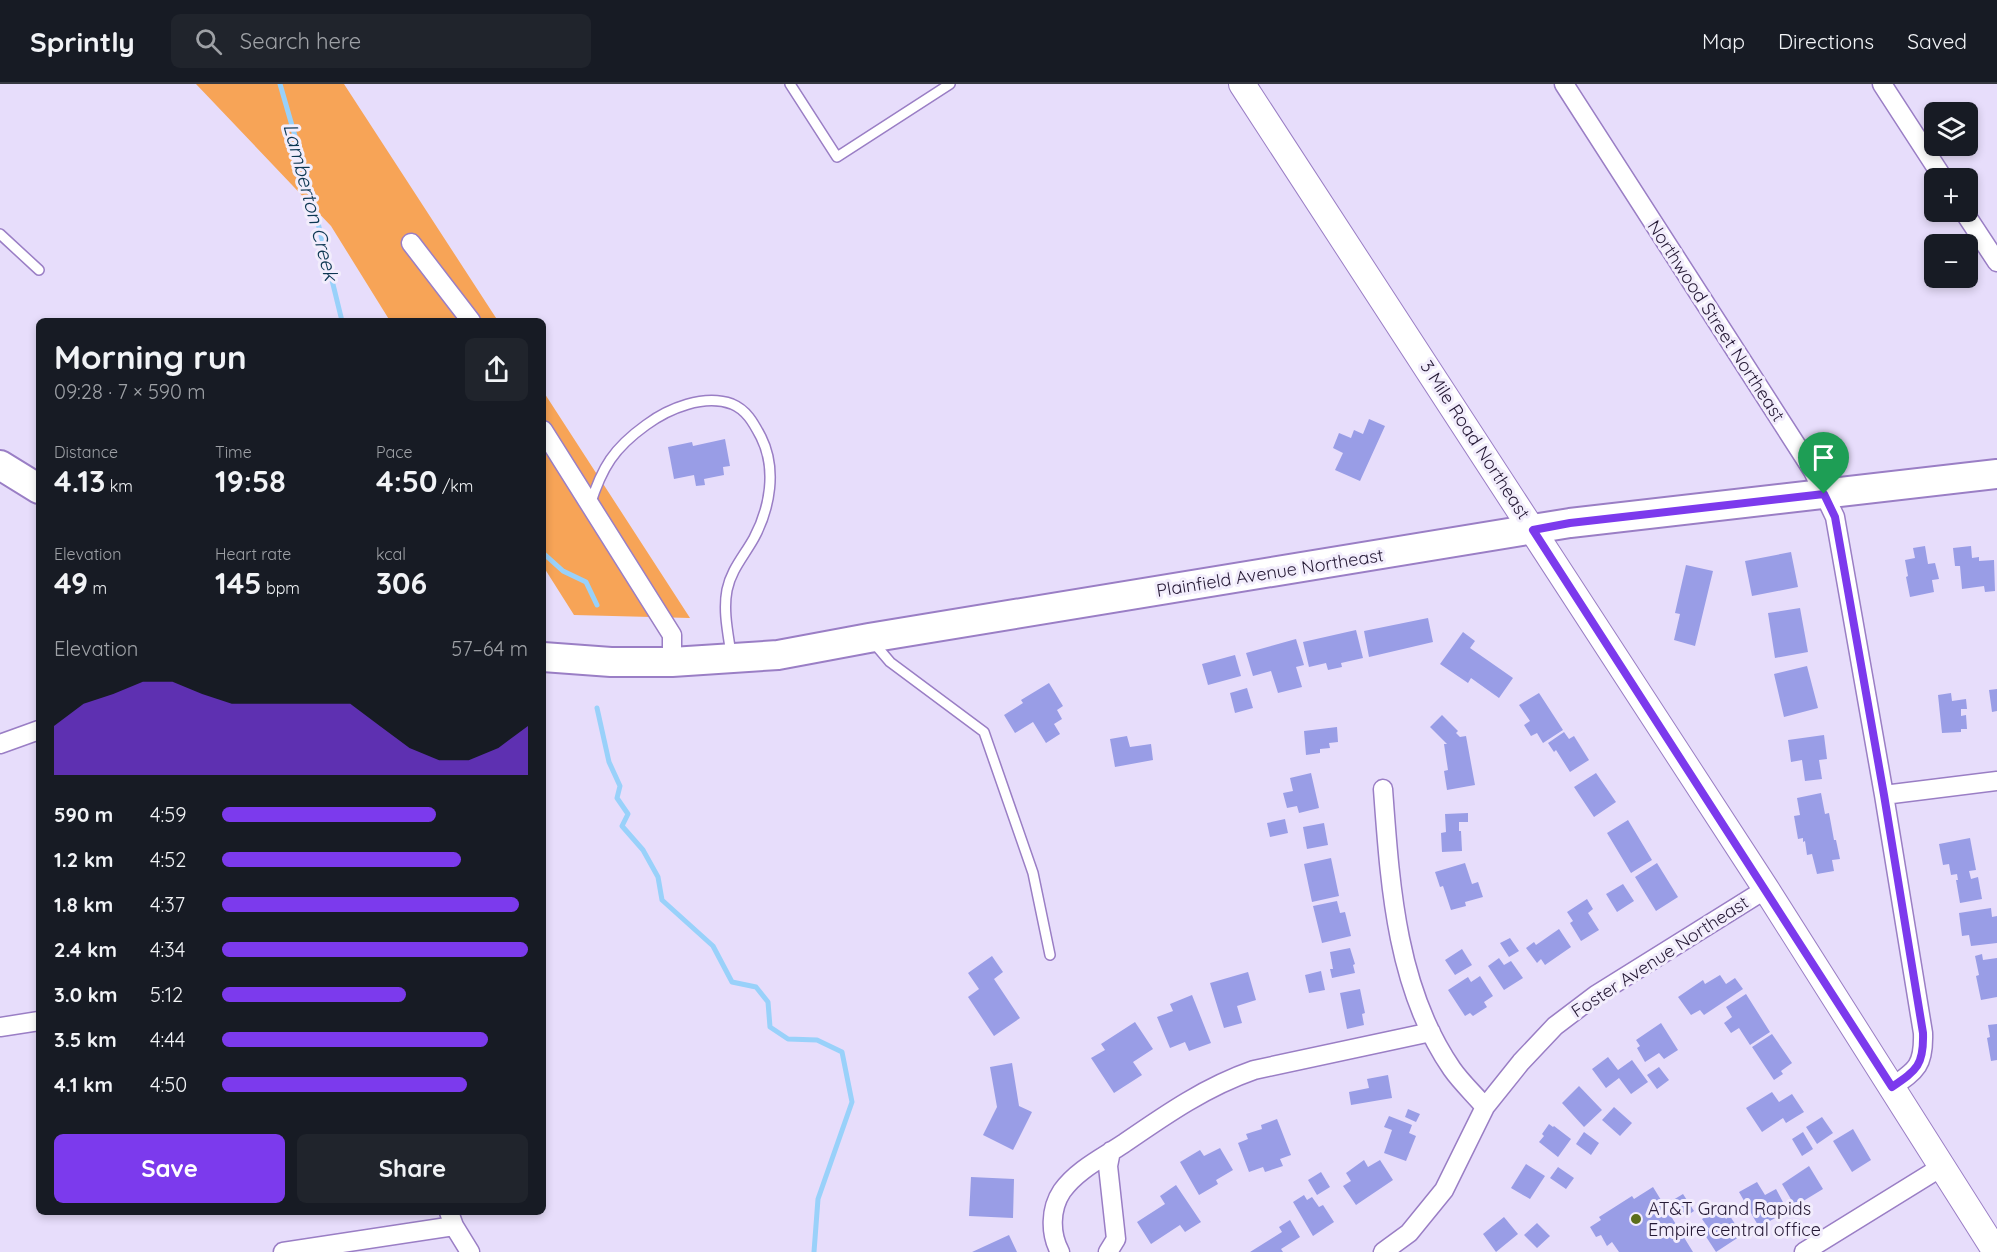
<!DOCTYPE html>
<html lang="en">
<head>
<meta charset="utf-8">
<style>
	:root { --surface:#171b24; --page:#20242c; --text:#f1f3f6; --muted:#9ea1a6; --line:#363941; --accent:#7c3aed }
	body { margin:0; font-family:Quicksand,sans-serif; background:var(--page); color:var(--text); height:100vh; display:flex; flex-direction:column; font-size:22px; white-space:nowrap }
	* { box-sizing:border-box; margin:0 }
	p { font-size:20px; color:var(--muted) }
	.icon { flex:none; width:33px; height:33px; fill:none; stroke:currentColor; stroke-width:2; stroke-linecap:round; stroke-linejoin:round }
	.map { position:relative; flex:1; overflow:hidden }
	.details { position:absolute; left:36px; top:234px; width:510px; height:897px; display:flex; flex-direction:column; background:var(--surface); border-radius:9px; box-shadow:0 3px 9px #0003 }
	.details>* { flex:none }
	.fabs { position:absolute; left:1924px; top:18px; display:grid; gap:12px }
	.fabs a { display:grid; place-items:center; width:54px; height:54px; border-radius:9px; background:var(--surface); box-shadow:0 3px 9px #0003; font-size:30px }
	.pin { position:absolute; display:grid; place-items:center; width:51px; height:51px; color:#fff; margin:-62px -26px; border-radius:50% 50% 50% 0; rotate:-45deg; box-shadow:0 0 6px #0007 }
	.pin .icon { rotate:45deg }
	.round { display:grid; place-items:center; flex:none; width:63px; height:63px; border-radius:9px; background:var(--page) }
	.summary { display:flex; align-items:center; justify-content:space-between; height:102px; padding:0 18px }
	h1 { font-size:33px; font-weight:800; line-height:45px }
	.stats { display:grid; grid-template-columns:repeat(3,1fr); gap:9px; height:102px; padding:6px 18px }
	.stats div { display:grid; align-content:center }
	.stats b { font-size:30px; font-weight:800 }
	.stats small { font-size:16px; font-weight:400 }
	.stats p { font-size:16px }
	.chart { height:168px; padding:12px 18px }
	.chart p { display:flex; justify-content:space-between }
	.chart svg { width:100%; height:108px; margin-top:6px; fill:var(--accent); opacity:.7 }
	.button { display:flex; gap:12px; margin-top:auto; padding:12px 18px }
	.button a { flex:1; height:69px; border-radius:9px; background:var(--accent); color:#fff; font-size:24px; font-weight:800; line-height:69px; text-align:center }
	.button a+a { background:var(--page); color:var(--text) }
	ul { padding:0 18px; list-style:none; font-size:20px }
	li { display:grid; grid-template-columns:96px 72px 1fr; align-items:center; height:45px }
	li i { height:15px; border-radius:8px; background:var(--accent) }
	header { display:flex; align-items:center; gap:36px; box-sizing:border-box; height:84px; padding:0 30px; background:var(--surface); border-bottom:2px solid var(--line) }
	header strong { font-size:28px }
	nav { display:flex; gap:33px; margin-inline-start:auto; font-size:21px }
	.search { width:420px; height:54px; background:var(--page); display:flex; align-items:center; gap:15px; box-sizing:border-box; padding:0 21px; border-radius:9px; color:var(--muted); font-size:22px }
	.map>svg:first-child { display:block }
</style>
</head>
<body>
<header>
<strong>Sprintly</strong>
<div class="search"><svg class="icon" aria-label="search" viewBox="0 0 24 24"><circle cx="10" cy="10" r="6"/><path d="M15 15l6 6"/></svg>Search here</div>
<nav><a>Map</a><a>Directions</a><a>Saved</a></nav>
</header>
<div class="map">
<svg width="1997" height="1168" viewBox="0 0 1997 1168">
	<rect width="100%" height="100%" fill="#e7ddfb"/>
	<path fill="#f7a457" d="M196,0H344L498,237H390L331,142Z
		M543,307L690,534L574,531L543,482Z"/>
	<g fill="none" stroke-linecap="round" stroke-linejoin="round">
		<path stroke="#99d1fa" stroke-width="5" d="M280,0L306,90L342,237
			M543,469L563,487L586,498L597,521
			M597,624L609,678L620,702L617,714L628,730L622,742L643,766L658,793L662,816L713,862L732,898L756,903L768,918L770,943L788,955L817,956L842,968L852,1018L818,1115L814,1168"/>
	</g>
	<path fill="#999de6" d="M1369,335L1385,342L1360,397L1335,386L1343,369L1333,364L1339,349L1351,354L1354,346L1363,350Z
		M725,355L730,382L723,383L724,391L704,395L705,401L696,402L694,391L674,395L668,363L692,358L693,362Z
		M1925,462L1928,480L1935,479L1939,495L1932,496L1934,508L1910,513L1906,493L1908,492L1905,476L1915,474L1913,464Z
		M1971,462L1972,474L1979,473V477L1994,476L1995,507L1985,508L1984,502L1962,505L1960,482H1955L1953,464Z
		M1791,468L1798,503L1752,512L1745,477Z
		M1686,481L1713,487L1695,562L1674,556L1680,530L1675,529Z
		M1800,524L1808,568L1775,574L1768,529Z
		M1428,534L1433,558L1369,573L1364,547Z
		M1356,546L1363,574L1341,579L1342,583L1328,586L1326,579L1309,583L1303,558Z
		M1463,548L1475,557L1470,564L1513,594L1499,614L1471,594L1468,599L1440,580Z
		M1296,555L1304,581L1296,583L1302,603L1278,609L1271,587L1253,592L1246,569Z
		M1235,571L1241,592L1208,601L1202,580Z
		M1807,582L1818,624L1784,633L1774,590Z
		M1049,599L1063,622L1057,626L1062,635L1054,640L1060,650L1046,659L1033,638L1015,649L1004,631L1023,619L1021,616Z
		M1247,604L1253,624L1235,629L1230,609Z
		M1997,605V627L1992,628L1989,606Z
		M1539,609L1563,646L1543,659L1537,649L1531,652L1524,641L1530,637L1519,621Z
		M1951,609L1952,617L1966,615L1967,625H1961V632L1966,631L1967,645H1961V648L1942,649L1938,611Z
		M1442,631L1458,647L1456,649L1460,653L1466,652L1475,701L1447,706L1444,687L1448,686L1444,660H1447L1430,643Z
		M1337,643L1338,658L1329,659L1330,664L1320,665V669L1306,671L1304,647Z
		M1564,648L1569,655L1574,652L1589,676L1570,688L1556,666L1554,668L1548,659Z
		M1824,651L1827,675L1819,676L1822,695L1805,697L1802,676L1791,678L1788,656Z
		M1127,652L1130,663L1151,660L1153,676L1115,683L1110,655Z
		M1311,689L1319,724L1299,729L1297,722L1287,724L1283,709L1293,707L1290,694Z
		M1596,689L1616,718L1594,733L1574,703Z
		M1821,709L1825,730L1829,729L1834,756H1836L1840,775L1832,776L1834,787L1817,790L1812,770L1807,771L1805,757L1803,758V754L1798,755L1794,732L1800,731L1797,714Z
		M1468,729V738H1459V747H1461L1462,767L1442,768L1441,749L1446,748L1445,730Z
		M1285,735L1288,749L1270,753L1267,739Z
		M1628,736L1652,776L1631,789L1607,749Z
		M1324,739L1328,761L1307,765L1303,743Z
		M1970,754L1976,786L1969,787L1971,795L1978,793L1982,815L1960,819L1956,796H1958L1957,790L1951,791L1949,780L1943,781L1939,760Z
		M1331,774L1339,812L1312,818L1304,780Z
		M1465,779L1472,800L1478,798L1483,813L1465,818L1466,822L1451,826L1443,802L1440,803L1435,788Z
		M1657,779L1678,813L1656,827L1635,793Z
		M1623,800L1634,817L1617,828L1606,810Z
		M1587,815L1593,825L1588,829L1599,846L1581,857L1570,839L1573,837L1567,828Z
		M1337,817L1340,829L1345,828L1351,852L1322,859L1313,822Z
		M1991,824L1992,833L1997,832V859L1971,862L1969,851L1962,852L1959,829Z
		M1559,845L1571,863L1545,881L1541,875L1537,879L1526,864L1534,858L1536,861Z
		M1510,854L1519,867L1509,873L1500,859Z
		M1350,864L1355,880L1353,881L1355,889L1332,894L1330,885H1333L1330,868Z
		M1462,865L1472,881L1455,891L1445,876Z
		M1982,870L1983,876L1997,874V913L1981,916L1976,892L1979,891L1975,872Z
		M992,872L1003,888L994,895L1020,934L994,952L968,913L979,905L968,889Z
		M1499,874L1504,881L1511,877L1523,894L1504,906L1488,882Z
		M1321,887L1325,906L1309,909L1305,891Z
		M1248,888L1256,916L1237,922L1242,939L1224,944L1210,899Z
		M1720,891L1726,900L1735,894L1743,905L1704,931L1700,926L1691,931L1678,913L1703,896L1705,900Z
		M1480,892L1493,912L1484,918L1487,923L1473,932L1470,929L1465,932L1448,906L1468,893L1471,898Z
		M1360,905L1365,929L1362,930L1364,941L1347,945L1340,909Z
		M1746,910L1770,948L1750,961L1739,944L1731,949L1724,939L1732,933L1726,923Z
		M1192,911L1211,959L1189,967L1185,958L1170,964L1157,933L1173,927L1170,920Z
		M1135,938L1153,965L1133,978L1142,991L1114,1009L1091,974L1105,966L1101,960Z
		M1661,939L1678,966L1664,975L1659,969L1645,978L1637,964L1640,962L1636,956Z
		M1997,940V976L1991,977L1987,954L1990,953L1988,941Z
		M1772,950L1792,979L1781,987L1783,990L1774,996L1752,963Z
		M1608,973L1618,986L1632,976L1648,998L1631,1010L1619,994L1606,1004L1592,985Z
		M1012,979L1019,1022L1032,1028L1013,1066L983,1051L997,1023L990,983Z
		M1659,983L1669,996L1657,1005L1647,991Z
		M1388,991L1392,1014L1351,1021L1349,1008L1369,1004L1367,995Z
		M1579,1002L1602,1026L1584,1043L1562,1019Z
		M1772,1008L1779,1018L1792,1010L1804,1028L1786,1039L1783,1034L1762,1048L1746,1024Z
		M1614,1023L1632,1039L1620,1052L1602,1036Z
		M1408,1025L1420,1030L1416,1038L1405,1033Z
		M1389,1032L1412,1041L1409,1049L1416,1052L1406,1077L1384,1069L1392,1046L1384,1043Z
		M1822,1033L1833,1049L1817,1060L1806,1043Z
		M1277,1035L1291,1071L1280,1075L1283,1082L1265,1088L1263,1083L1249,1088L1238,1059L1248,1055L1246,1050L1262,1045L1261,1041Z
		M1549,1040L1553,1043L1554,1042L1571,1055L1558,1073L1539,1058L1544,1052L1542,1050Z
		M1853,1045L1871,1076L1852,1088L1833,1057Z
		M1584,1048L1599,1059L1591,1071L1576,1060Z
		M1803,1048L1813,1065L1802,1072L1792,1055Z
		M1220,1064L1233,1086L1216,1096L1218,1100L1199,1111L1180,1078L1200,1066L1204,1072Z
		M1364,1076L1368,1083L1380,1076L1393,1096L1356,1121L1343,1102L1351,1097L1346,1089Z
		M1526,1080L1545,1092L1530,1115L1511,1104Z
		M1809,1082L1823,1105L1795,1122L1782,1100Z
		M1558,1083L1574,1094L1566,1105L1550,1094Z
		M1321,1088L1330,1103L1317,1111L1308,1096Z
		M971,1093L1014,1095L1013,1134L969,1132Z
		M1757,1098L1765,1111L1776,1105L1784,1120L1773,1126L1777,1133L1759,1143L1739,1108Z
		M1176,1101L1201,1138L1185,1148L1180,1141L1151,1160L1137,1138L1165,1120L1160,1112Z
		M1653,1103L1693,1168H1619L1612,1158L1607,1162L1601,1151L1596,1153L1590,1143L1601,1136L1599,1133L1632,1112L1634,1115Z
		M1683,1110L1694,1127L1685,1133L1673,1116Z
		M1304,1111L1307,1116L1312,1113L1319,1123L1323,1121L1334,1138L1313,1152L1293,1118Z
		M1720,1124L1726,1135L1730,1132L1742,1151L1716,1168L1703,1148L1709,1145L1702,1135Z
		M1504,1133L1518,1150L1496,1168L1483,1150Z
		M1290,1136L1300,1153L1281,1165L1283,1168H1250L1282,1148L1279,1143Z
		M1537,1139L1550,1152L1537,1164L1524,1151Z
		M1009,1151L1017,1168H972Z"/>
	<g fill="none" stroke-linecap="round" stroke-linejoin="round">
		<defs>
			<path id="service" d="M790,0L837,73L950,0
				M0,150L39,186
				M590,421C602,383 614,364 646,341C669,324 704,310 732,320C747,326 754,340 761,353C777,385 770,424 754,454C744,472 731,486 727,506C723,527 728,549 731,570
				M873,558L890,578L984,648L1033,789L1050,871"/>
			<path id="minor" d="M1564,0L1813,387L1835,433L1884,711L1923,949C1924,981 1917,986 1892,1003
				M1882,0L1943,94
				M1964,128L1997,178
				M411,159L471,237
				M543,346L672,551V578
				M0,660L39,646
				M1383,705C1390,800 1396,904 1452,985C1461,998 1474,1010 1485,1023
				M1884,711L1997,697
				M0,943L39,937
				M449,1128L454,1142L470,1168
				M283,1168L454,1142
				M1060,1168C1050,1150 1050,1125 1062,1107C1077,1086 1102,1074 1123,1060C1165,1031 1205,1003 1254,986L1431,948
				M1108,1168L1116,1155L1108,1082L1111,1067
				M1383,1168L1409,1149L1444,1106L1485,1023L1521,978L1555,942L1596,911L1766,805
				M1804,1168L1943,1082"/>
			<path id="secondary" d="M1242,0L1766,805L1996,1168"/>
			<path id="primary" d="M0,381L39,405
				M543,573L611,578H672L778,571L869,554L1570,439L1997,390"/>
		</defs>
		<use href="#service" stroke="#9a7ec5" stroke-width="12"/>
		<use href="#minor" stroke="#9a7ec5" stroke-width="21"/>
		<use href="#secondary" stroke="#9a7ec5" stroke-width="28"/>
		<use href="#primary" stroke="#9a7ec5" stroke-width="32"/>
		<use href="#service" stroke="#fff" stroke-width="9"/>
		<use href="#minor" stroke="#fff" stroke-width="18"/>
		<use href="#secondary" stroke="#fff" stroke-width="26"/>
		<use href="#primary" stroke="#fff" stroke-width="28"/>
	</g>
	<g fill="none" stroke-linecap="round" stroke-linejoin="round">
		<defs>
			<path id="route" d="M1824,410L1835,433L1884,711L1923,949C1924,981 1917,986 1892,1003L1533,446L1570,439Z"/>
		</defs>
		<use href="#route" stroke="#fff" stroke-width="12"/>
		<use href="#route" stroke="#7c3aed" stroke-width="8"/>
	</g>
	<circle fill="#5b6e1b" stroke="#f2edfc" stroke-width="2" cx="1636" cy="1135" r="6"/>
	<g text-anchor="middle" stroke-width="6" stroke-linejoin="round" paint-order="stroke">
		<g font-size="18" fill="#241834" stroke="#f2edfc">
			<text transform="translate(1716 237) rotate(57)" y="6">Northwood Street Northeast</text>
			<text transform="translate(1475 356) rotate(57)" y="6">3 Mile Road Northeast</text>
			<text transform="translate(1270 489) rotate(-9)" y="6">Plainfield Avenue Northeast</text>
			<text transform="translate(1660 873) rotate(-33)" y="6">Foster Avenue Northeast</text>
		</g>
		<g font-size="18" fill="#241834" stroke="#f2edfc" text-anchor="start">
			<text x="1648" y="1131">AT&amp;T Grand Rapids<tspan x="1648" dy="21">Empire central office</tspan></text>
		</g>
		<g font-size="20" font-style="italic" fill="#0c3752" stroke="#f2edfc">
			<text transform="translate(311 118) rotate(75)" y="7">Lamberton Creek</text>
		</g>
	</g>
</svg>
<div class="fabs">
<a><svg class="icon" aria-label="layers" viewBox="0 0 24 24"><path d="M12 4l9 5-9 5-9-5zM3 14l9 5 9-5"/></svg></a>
<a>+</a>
<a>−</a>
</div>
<div class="pin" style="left:1824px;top:410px;background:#1e9e55"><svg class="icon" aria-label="arrive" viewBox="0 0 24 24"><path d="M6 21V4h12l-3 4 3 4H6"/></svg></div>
<section class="details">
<div class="summary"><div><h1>Morning run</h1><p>09:28 · 7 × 590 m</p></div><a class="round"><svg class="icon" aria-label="share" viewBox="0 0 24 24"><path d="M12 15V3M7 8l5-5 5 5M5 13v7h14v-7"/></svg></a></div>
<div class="stats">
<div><p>Distance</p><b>4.13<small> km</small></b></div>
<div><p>Time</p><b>19:58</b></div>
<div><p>Pace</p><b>4:50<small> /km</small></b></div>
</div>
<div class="stats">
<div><p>Elevation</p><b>49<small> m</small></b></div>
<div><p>Heart rate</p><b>145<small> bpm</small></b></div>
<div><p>kcal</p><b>306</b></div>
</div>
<div class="chart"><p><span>Elevation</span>57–64 m</p>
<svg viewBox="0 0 160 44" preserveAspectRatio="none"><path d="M0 44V24L10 15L20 11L30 6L40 6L50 11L60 15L70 15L80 15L90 15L100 15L110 24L120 33L130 38L140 38L150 33L160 24V44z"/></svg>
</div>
<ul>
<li><b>590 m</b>4:59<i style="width:70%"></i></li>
<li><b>1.2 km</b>4:52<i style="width:78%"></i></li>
<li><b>1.8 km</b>4:37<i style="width:97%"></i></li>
<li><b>2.4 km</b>4:34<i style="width:100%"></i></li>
<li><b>3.0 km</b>5:12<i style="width:60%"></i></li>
<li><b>3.5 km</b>4:44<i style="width:87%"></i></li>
<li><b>4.1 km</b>4:50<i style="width:80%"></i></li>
</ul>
<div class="button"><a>Save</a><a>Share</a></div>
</section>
</div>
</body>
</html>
